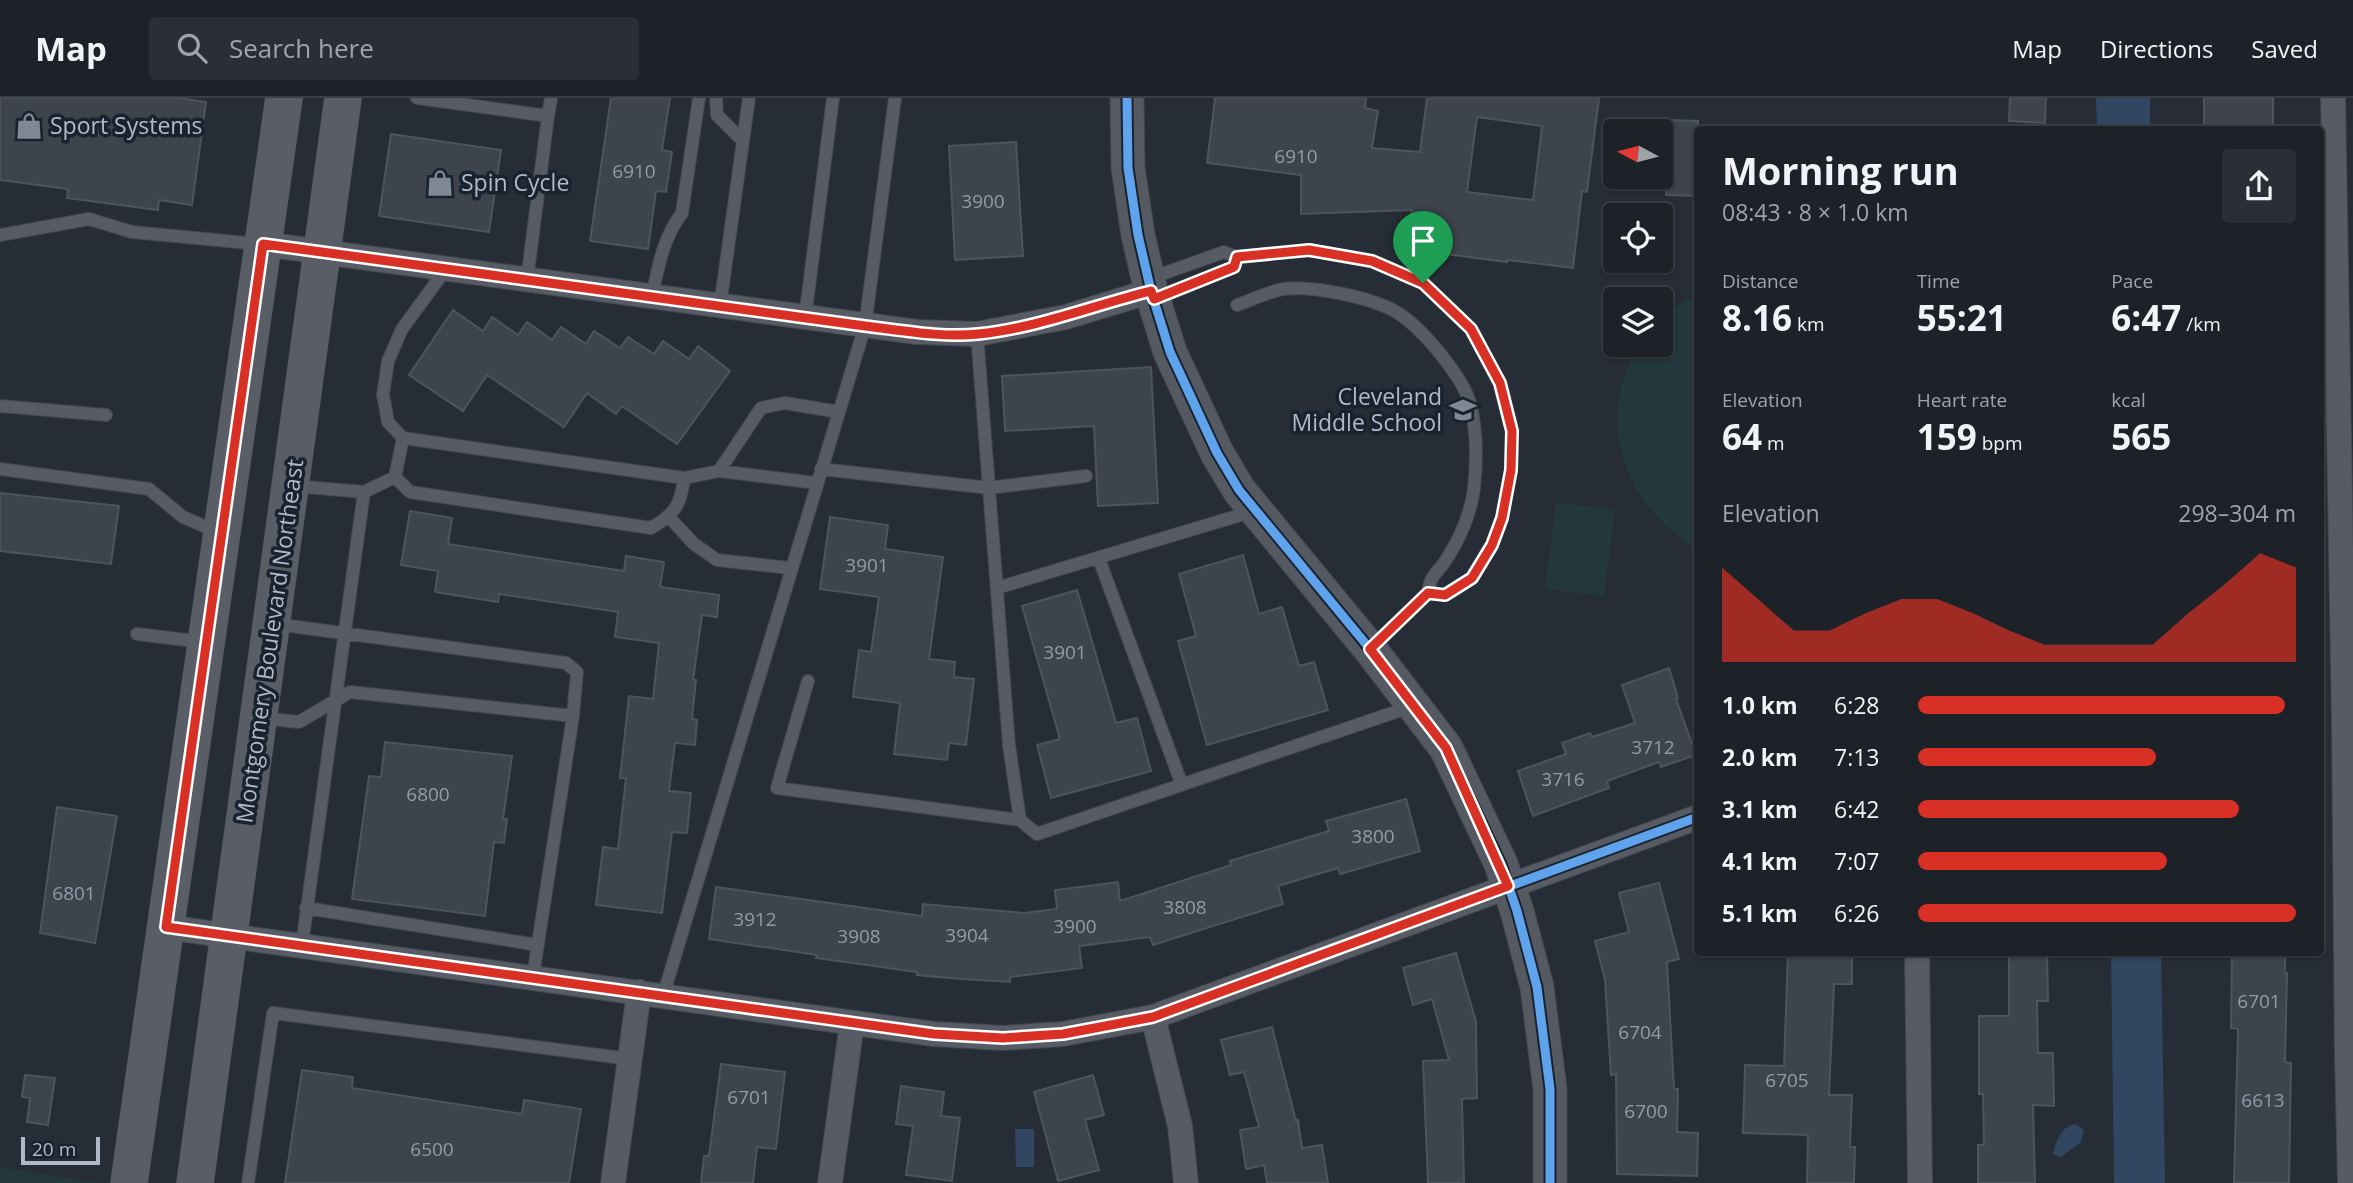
<!DOCTYPE html>
<html lang="en">
<head>
<meta charset="utf-8">
<style>
	:root { --surface:#1c2228; --page:#292f34; --text:#f1f3f6; --muted:#a0a4a8; --line:#3a3f45; --accent:#d93025 }
	body { margin:0; font-family:"Open Sans",sans-serif; background:var(--page); color:var(--text); height:100vh; display:flex; flex-direction:column; font-size:26px; white-space:nowrap }
	* { box-sizing:border-box; margin:0 }
	p { font-size:23px; color:var(--muted) }
	.icon { flex:none; width:38px; height:38px; fill:none; stroke:currentColor; stroke-width:2; stroke-linecap:round; stroke-linejoin:round }
	.map { position:relative; flex:1; overflow:hidden }
	.details { position:absolute; left:1694px; top:28px; width:630px; height:830px; display:flex; flex-direction:column; background:var(--surface); border-radius:7px; box-shadow:0 2px 5px #0004,0 0 0 2px var(--line) }
	.details>* { flex:none }
	.needle { width:46px; rotate:277deg }
	.controls { position:absolute; left:1603px; top:21px; display:grid; gap:14px }
	.controls a { display:grid; place-items:center; width:70px; height:70px; border-radius:7px; background:var(--surface); box-shadow:0 2px 5px #0004,0 0 0 2px var(--line); font-size:35px }
	.scale { position:absolute; left:21px; bottom:18px; width:79px; box-sizing:border-box; padding-left:7px; border:4px solid #afb9c8; border-top:0; font-size:19px; line-height:24px; white-space:nowrap; color:#afb9c8; -webkit-text-stroke:5px #192330; paint-order:stroke }
	.pin { position:absolute; display:grid; place-items:center; width:60px; height:60px; color:#fff; margin:-72px -30px; border-radius:50% 50% 50% 0; rotate:-45deg; box-shadow:0 0 7px #0007 }
	.pin .icon { rotate:45deg }
	.round { display:grid; place-items:center; flex:none; width:74px; height:74px; border-radius:7px; background:var(--page) }
	.headline { display:flex; align-items:center; justify-content:space-between; height:119px; padding:0 28px }
	h1 { font-size:38px; font-weight:700; line-height:52px }
	.metrics { display:grid; grid-template-columns:repeat(3,1fr); gap:10px; height:119px; padding:7px 28px }
	.metrics div { display:grid; align-content:center }
	.metrics b { font-size:35px; font-weight:700 }
	.metrics small { font-size:19px; font-weight:400 }
	.metrics p { font-size:19px }
	.chart { height:196px; padding:14px 28px }
	.chart p { display:flex; justify-content:space-between }
	.chart svg { width:100%; height:126px; margin-top:7px; fill:var(--accent); opacity:.7 }
	ul { padding:0 28px; list-style:none; font-size:23px }
	li { display:grid; grid-template-columns:112px 84px 1fr; align-items:center; height:52px }
	li i { height:18px; border-radius:9px; background:var(--accent) }
	header { display:flex; align-items:center; gap:42px; box-sizing:border-box; height:98px; padding:0 35px; background:var(--surface); border-bottom:2px solid var(--line) }
	header strong { font-size:33px }
	nav { display:flex; gap:38px; margin-inline-start:auto; font-size:24px }
	.search { width:490px; height:63px; background:var(--page); display:flex; align-items:center; gap:18px; box-sizing:border-box; padding:0 24px; border-radius:7px; color:var(--muted); font-size:26px }
	.map>svg:first-child { display:block }
</style>
</head>
<body>
<header>
<strong>Map</strong>
<div class="search"><svg class="icon" aria-label="search" viewBox="0 0 24 24"><circle cx="10" cy="10" r="6"/><path d="M15 15l6 6"/></svg>Search here</div>
<nav><a>Map</a><a>Directions</a><a>Saved</a></nav>
</header>
<div class="map">
<svg width="2353" height="1085" viewBox="0 0 2353 1085">
	<rect width="100%" height="100%" fill="#262d36"/>
	<path fill="#23383c" d="M1697,197V451C1626,410 1590,319 1641,247H1661V221L1683,204Z
		M1556,404L1615,412L1604,498L1545,491Z
		M0,1069L96,1085H0Z"/>
	<path fill="#314661" d="M2096,0H2150V31H2097Z
		M2111,854H2161L2165,1085H2114Z
		M2076,1026L2084,1032L2081,1044L2061,1059L2056,1058L2053,1055C2057,1042 2061,1028 2076,1026Z
		M1015,1031H1034V1069H1016Z"/>
	<path fill="#3d444c" stroke="#4e545e" stroke-width="2" fill-rule="evenodd" d="M0,0H179L206,4L192,107L159,102L158,112L67,100L68,91L0,82Z
		M611,0H670L662,52L672,54L666,94L656,93L648,151L590,143Z
		M1215,0H1366L1365,10L1378,13L1372,50L1420,54L1427,0H1599L1587,94L1582,93L1573,170L1507,162V164L1407,151L1412,112L1301,116V77L1207,65ZM1477,19L1542,28L1533,102L1467,94Z
		M2010,0H2046L2045,25L2009,23Z
		M2204,0H2273V30H2204Z
		M1670,22L1698,23V98L1666,97Z
		M391,36L501,52L489,134L379,118Z
		M1016,44L1023,158L955,162L949,48Z
		M453,212L483,233L492,219L518,237L527,224L552,242L561,229L586,246L594,233L620,250L628,239L654,256L663,243L689,261L698,248L730,273L677,346L622,308L616,316L587,295L564,329L487,277L463,313L409,277Z
		M1151,269L1158,405L1098,408L1094,328L1005,333L1002,278Z
		M0,395L119,408L111,466L0,453Z
		M410,413L452,420L448,446L624,473L626,458L664,464L660,489L719,497L717,519L702,517L693,582H696L692,621L697,622L695,647L675,645L669,693L691,695L687,735L672,734L662,815L596,807L603,749L618,751L626,680H620L629,598L653,601L659,545L615,539L618,514L499,496L498,504L435,494L438,473L401,467Z
		M830,419L888,427L885,451L943,459L929,561L955,564L954,579L974,581L966,647L949,645L947,662L894,656L900,605L853,599L859,552L871,554L879,499L820,491Z
		M1243,457L1259,516L1282,509L1299,568L1314,564L1328,612L1207,647L1178,543L1196,538L1179,476Z
		M1077,492L1116,625L1137,620L1151,673L1051,700L1037,647L1060,641L1022,508Z
		M1669,570L1678,600L1676,601L1696,657L1661,669L1659,664L1607,683L1609,690L1533,718L1518,673L1566,656L1562,645L1590,635L1592,639L1635,625L1622,587Z
		M385,644L512,658L503,721H507L504,745L494,744L485,818L352,801L369,678L381,679Z
		M1406,701L1420,753L1340,776L1338,770L1278,788L1283,806L1153,847L1150,839L1079,848L1082,870L1010,879V884L961,881L917,877V874L816,860L817,857L709,841L716,789L922,818L923,806L1024,815L1057,811L1055,792L1118,784L1120,803L1231,767L1230,763L1329,733L1326,723Z
		M57,709L117,718L95,845L40,835Z
		M1659,785L1679,861L1667,864L1674,991H1678L1677,1034L1698,1035L1697,1078L1617,1076L1616,976L1611,977L1605,882L1595,843L1629,834L1619,795Z
		M1788,854H1852V886H1834L1829,997H1852L1850,1049H1855L1854,1085H1807L1808,1037L1743,1035L1745,967L1784,968Z
		M2009,854H2047L2048,903H2037L2038,955H2053L2054,1008L2033,1007L2035,1085H1978V1047H1984L1983,996H1979V918H2009Z
		M2232,854H2285V875H2287L2285,964L2291,965L2289,1085H2234L2238,931L2231,930Z
		M1456,855L1476,924L1477,1000L1462,1001L1464,1085H1428L1423,963L1449,962L1432,901L1413,907L1403,870Z
		M1272,929L1296,1023L1298,1022L1302,1050L1322,1047L1328,1085H1267L1264,1067L1246,1071L1240,1032L1259,1029L1244,974L1230,977L1221,942Z
		M721,966L785,974L776,1051L757,1049L753,1085H701L704,1058H709Z
		M302,972L353,979L352,990L522,1016L524,1002L581,1011L569,1085H285Z
		M25,977L55,980L48,1027L27,1024L30,1000L22,999Z
		M1093,977L1104,1017L1085,1022L1099,1072L1058,1083L1034,994Z
		M901,988L944,994L941,1018L960,1020L952,1083L906,1077L913,1028L896,1026Z"/>
	<g fill="none" stroke-linecap="round" stroke-linejoin="round">
		<defs>
			<path id="lane" d="M417,0L548,18L527,182
				M716,0L717,17L743,43
				M548,18L551,0
				M0,137L89,121L132,134L259,146
				M1148,181L1224,154L1237,159
				M652,199C658,169 663,140 682,115L699,0
				M1156,201L1234,169L1237,159L1309,152L1372,163L1423,185L1471,231L1499,285L1512,333L1511,372L1502,420L1492,447L1472,480L1445,497L1428,495L1370,551
				M1237,207C1251,202 1268,194 1283,191C1312,187 1377,200 1401,217C1424,233 1462,278 1470,305C1477,332 1477,362 1474,390C1471,415 1461,438 1448,459C1438,476 1431,474 1428,495
				M720,208L749,0
				M805,220L833,0
				M977,236L1009,647L1020,722L1037,736L1413,608
				M0,308L106,317
				M0,371L149,391L183,419L218,434
				M821,371L989,390L1086,378
				M719,373L761,310L785,305L839,314
				M395,379L410,394L651,430C675,416 681,407 684,380L403,340
				M684,380L719,373L816,385
				M294,388L364,394L302,847
				M364,394L395,379L403,340L388,324L383,297L388,263L402,231L446,171
				M669,419L694,446L717,462L790,470
				M1099,461L1182,687
				M997,490L1254,413
				M275,526L566,565L577,574L573,618L533,878
				M137,536L203,544
				M808,583L777,690L1020,722
				M261,620L299,624L350,594L573,618
				M306,810L538,847
				M663,898L865,228L895,0
				M248,1085L273,915L630,961"/>
			<path id="street" d="M2333,0L2344,622L2347,955L2350,1085
				M263,146L917,234L977,236L1066,219L1151,193
				M166,829L934,936L1003,940L1063,936L1153,919L1698,719
				M1917,854L1920,1085
				M1153,919L1180,1028L1186,1085
				M613,1085L639,894
				M830,1085L852,925"/>
			<path id="secondary" d="M1127,0L1128,70L1138,137L1151,193L1170,254L1217,355L1239,392L1370,551L1446,650L1501,766L1517,813L1537,889L1550,991V1085"/>
			<path id="primary" d="M129,1085L284,0
				M195,1085L343,0"/>
		</defs>
		<use href="#lane" stroke="#43474e" stroke-width="14"/>
		<use href="#street" stroke="#43474e" stroke-width="26"/>
		<use href="#secondary" stroke="#43474e" stroke-width="35"/>
		<use href="#primary" stroke="#434952" stroke-width="38"/>
		<use href="#lane" stroke="#565b64" stroke-width="12"/>
		<use href="#street" stroke="#565b64" stroke-width="24"/>
		<use href="#secondary" stroke="#555a62" stroke-width="33"/>
		<use href="#primary" stroke="#595e66" stroke-width="37"/>
		<defs>
			<path id="cycleway" d="M1127,0L1128,70L1138,137L1151,193L1170,254L1217,355L1239,392L1370,551L1446,650L1501,766L1517,813L1537,889L1550,991V1085
				M166,829L934,936L1003,940L1063,936L1153,919L1698,719"/>
		</defs>
		<use href="#cycleway" stroke="#192330" stroke-width="13"/>
		<use href="#cycleway" stroke="#60a3ed" stroke-width="9"/>
	</g>
	<g fill="none" stroke-linecap="round" stroke-linejoin="round">
		<defs>
			<path id="route" d="M263,146L865,228C900,232 943,240 978,236C1038,230 1094,207 1151,193L1154,201L1234,169L1237,159L1309,152L1372,163L1423,185L1471,231L1500,285L1512,333L1511,372L1502,420L1492,447L1472,480L1445,497L1428,495L1370,551L1446,650L1508,788L1153,919L1063,936L1003,940L934,936L166,829Z"/>
		</defs>
		<use href="#route" stroke="#fff" stroke-width="14"/>
		<use href="#route" stroke="#d93025" stroke-width="9"/>
	</g>
	<defs>
		<symbol id="shop-bare" viewBox="-9 -9 18 18"><path d="M-5-2.5h2.3a2.7 3.5 0 0 1 5.4 0H5L5.5 6h-11ZM-1.5-2.5h3a1.5 2.3 0 0 0-3 0Z" fill="#7f8895" stroke="#192330" stroke-width="2.5" paint-order="stroke"/></symbol>
		<symbol id="school-bare" viewBox="-9 -9 18 18"><path d="M0-5L7-2L0 1L-7-2ZM-4 1L0 2.5L4 1V4Q0 6-4 4Z" fill="#7f8895" stroke="#192330" stroke-width="2.5" paint-order="stroke"/></symbol>
	</defs>
	<g fill-rule="evenodd">
		<use href="#shop-bare" x="10" y="9" width="38" height="38"/>
		<use href="#shop-bare" x="421" y="66" width="38" height="38"/>
		<use href="#school-bare" x="1444" y="293" width="38" height="38"/>
	</g>
	<g text-anchor="middle" stroke-width="7" stroke-linejoin="round" paint-order="stroke">
		<g font-size="19" fill="#929ca9">
			<text x="1296" y="65">6910</text>
			<text x="634" y="80">6910</text>
			<text x="983" y="110">3900</text>
			<text x="867" y="474">3901</text>
			<text x="1065" y="561">3901</text>
			<text x="1653" y="656">3712</text>
			<text x="1563" y="688">3716</text>
			<text x="428" y="703">6800</text>
			<text x="1373" y="745">3800</text>
			<text x="74" y="802">6801</text>
			<text x="1185" y="816">3808</text>
			<text x="755" y="828">3912</text>
			<text x="1075" y="835">3900</text>
			<text x="967" y="844">3904</text>
			<text x="859" y="845">3908</text>
			<text x="2259" y="910">6701</text>
			<text x="1640" y="941">6704</text>
			<text x="1787" y="989">6705</text>
			<text x="749" y="1006">6701</text>
			<text x="2263" y="1009">6613</text>
			<text x="1646" y="1020">6700</text>
			<text x="432" y="1058">6500</text>
		</g>
		<g font-size="23" fill="#afb9c8" stroke="#192330" text-anchor="start">
			<text x="50" y="36">Sport Systems</text>
			<text x="461" y="93">Spin Cycle</text>
			<text x="1442" y="307" text-anchor="end">Cleveland<tspan x="1442" dy="26">Middle School</tspan></text>
		</g>
		<g font-size="23" fill="#afb9c8" stroke="#192330">
			<text transform="translate(270 543) rotate(-82)" y="8">Montgomery Boulevard Northeast</text>
		</g>
	</g>
</svg>
<div class="controls">
<a><svg class="needle" viewBox="-14 -14 28 28"><path d="M0-13l5 13h-10z" fill="#e53935"/><path d="M0 13l5-13h-10z" fill="#a0a4a8"/></svg></a>
<a><svg class="icon" aria-label="locate" viewBox="0 0 24 24"><circle cx="12" cy="12" r="6"/><path d="M12 2v4M12 18v4M2 12h4M18 12h4"/></svg></a>
<a><svg class="icon" aria-label="layers" viewBox="0 0 24 24"><path d="M12 4l9 5-9 5-9-5zM3 14l9 5 9-5"/></svg></a>
</div>
<div class="scale">20 m</div>
<div class="pin" style="left:1423px;top:185px;background:#1e9e55"><svg class="icon" aria-label="arrive" viewBox="0 0 24 24"><path d="M6 21V4h12l-3 4 3 4H6"/></svg></div>
<section class="details">
<div class="headline"><div><h1>Morning run</h1><p>08:43 · 8 × 1.0 km</p></div><a class="round"><svg class="icon" aria-label="share" viewBox="0 0 24 24"><path d="M12 15V3M7 8l5-5 5 5M5 13v7h14v-7"/></svg></a></div>
<div class="metrics">
<div><p>Distance</p><b>8.16<small> km</small></b></div>
<div><p>Time</p><b>55:21</b></div>
<div><p>Pace</p><b>6:47<small> /km</small></b></div>
</div>
<div class="metrics">
<div><p>Elevation</p><b>64<small> m</small></b></div>
<div><p>Heart rate</p><b>159<small> bpm</small></b></div>
<div><p>kcal</p><b>565</b></div>
</div>
<div class="chart"><p><span>Elevation</span>298–304 m</p>
<svg viewBox="0 0 160 44" preserveAspectRatio="none"><path d="M0 44V11L10 22L20 33L30 33L40 27L50 22L60 22L70 27L80 33L90 38L100 38L110 38L120 38L130 27L140 17L150 6L160 11V44z"/></svg>
</div>
<ul>
<li><b>1.0 km</b>6:28<i style="width:97%"></i></li>
<li><b>2.0 km</b>7:13<i style="width:63%"></i></li>
<li><b>3.1 km</b>6:42<i style="width:85%"></i></li>
<li><b>4.1 km</b>7:07<i style="width:66%"></i></li>
<li><b>5.1 km</b>6:26<i style="width:100%"></i></li>
</ul>
</section>
</div>
</body>
</html>
